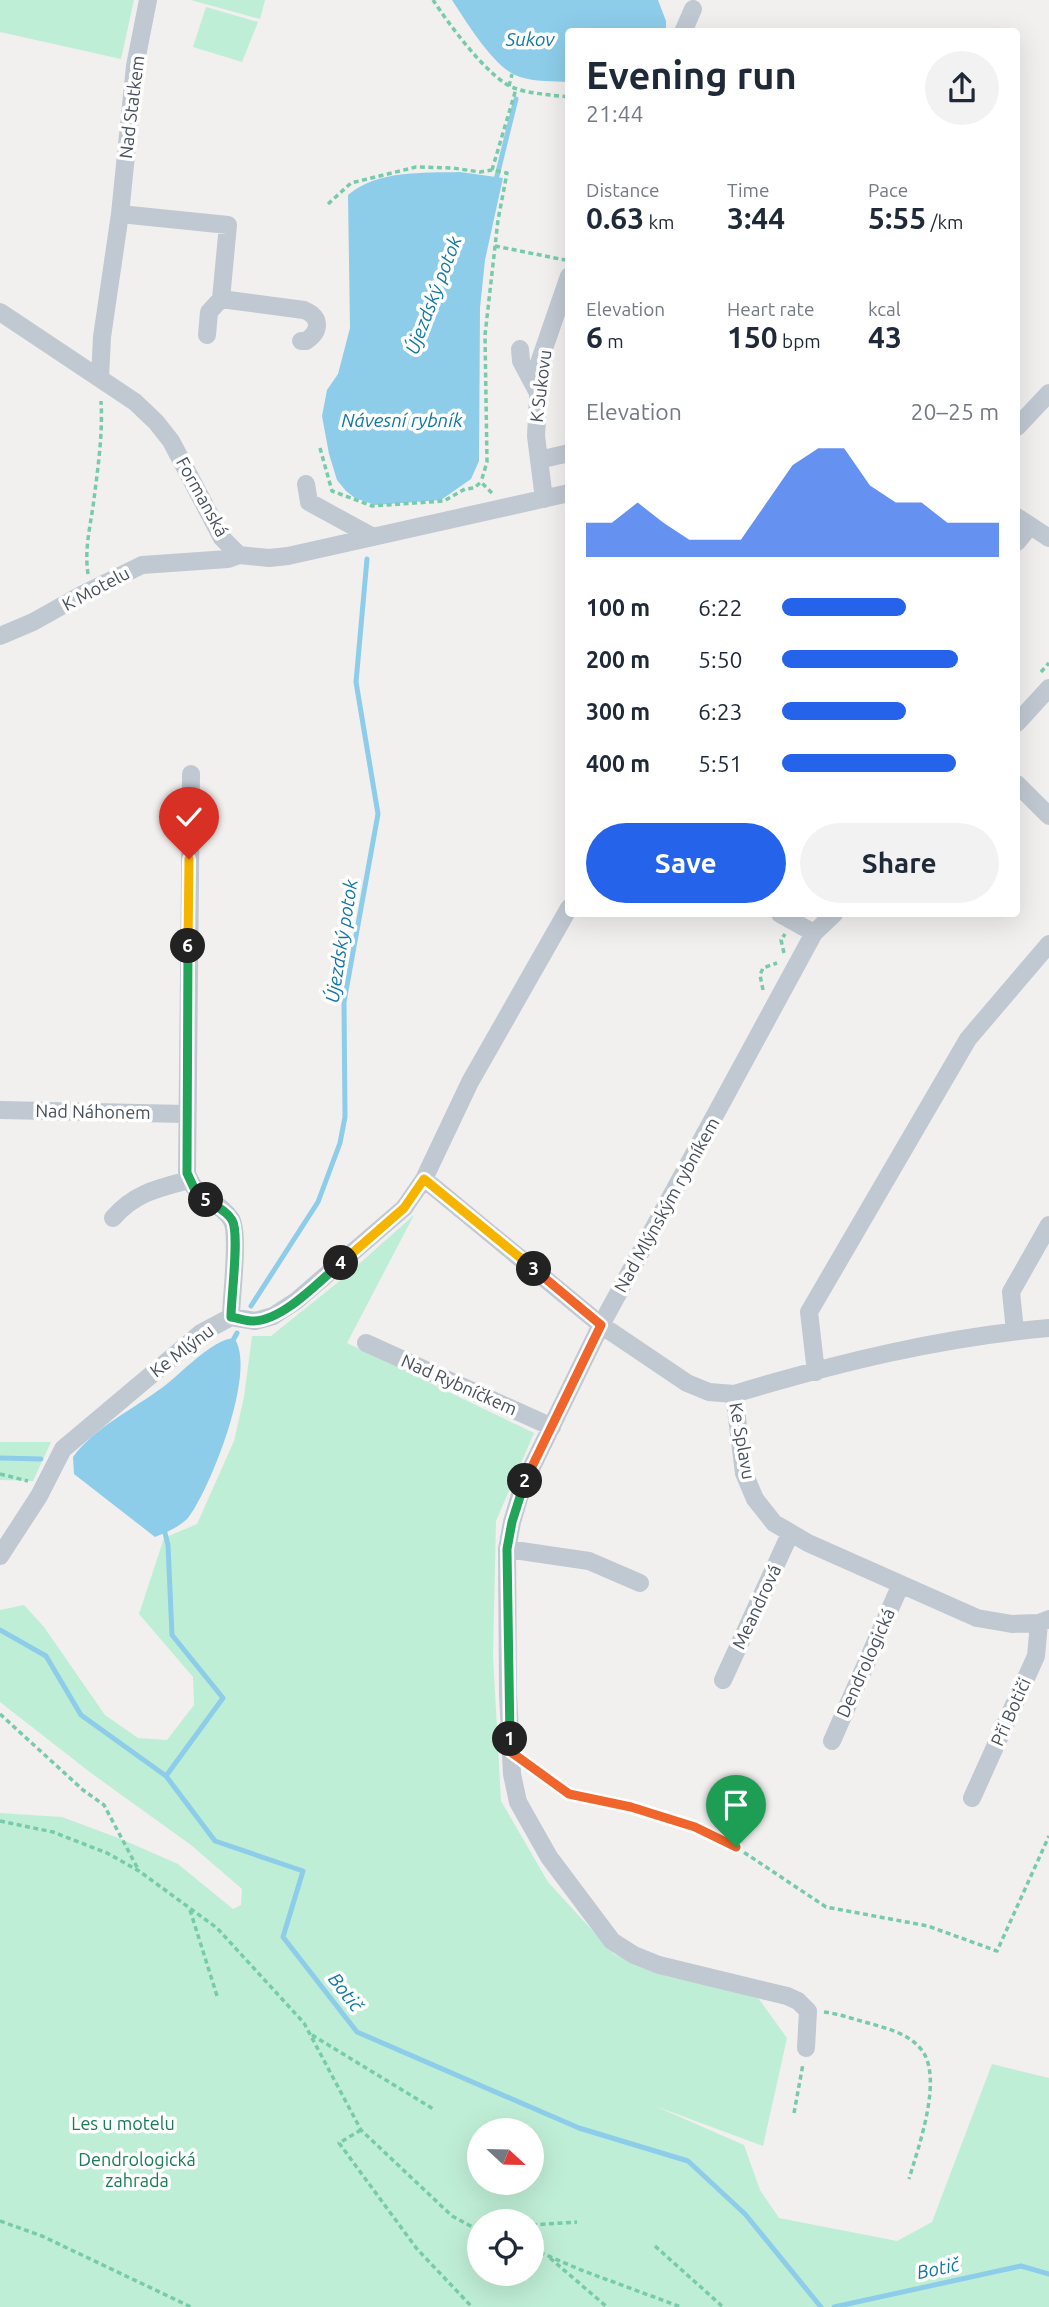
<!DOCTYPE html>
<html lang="en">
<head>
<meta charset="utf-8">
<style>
	:root { --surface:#fff; --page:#f2f2f3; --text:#1f2937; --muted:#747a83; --accent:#2563eb }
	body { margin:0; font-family:Ubuntu,sans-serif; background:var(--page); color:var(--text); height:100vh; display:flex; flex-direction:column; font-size:26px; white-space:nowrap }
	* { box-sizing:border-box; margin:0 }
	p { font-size:23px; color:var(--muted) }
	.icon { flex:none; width:38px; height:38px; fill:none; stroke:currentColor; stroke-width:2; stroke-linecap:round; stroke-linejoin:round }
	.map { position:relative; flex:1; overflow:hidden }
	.side { position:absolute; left:565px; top:28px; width:455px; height:889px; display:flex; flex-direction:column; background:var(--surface); border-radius:7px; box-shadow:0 7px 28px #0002 }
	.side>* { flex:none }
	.needle { width:46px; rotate:112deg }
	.tools { position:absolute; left:467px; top:2118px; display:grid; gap:14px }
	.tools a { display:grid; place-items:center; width:77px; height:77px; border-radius:50%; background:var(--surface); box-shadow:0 7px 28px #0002; font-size:35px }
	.pin { position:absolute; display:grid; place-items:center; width:60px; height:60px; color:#fff; margin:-72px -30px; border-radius:50% 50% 50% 0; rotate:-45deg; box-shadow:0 0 7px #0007 }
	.pin .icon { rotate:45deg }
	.km { position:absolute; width:35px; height:35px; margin:-18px; border-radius:50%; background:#222; color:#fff; font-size:19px; line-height:35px; text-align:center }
	.round { display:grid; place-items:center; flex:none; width:74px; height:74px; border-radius:37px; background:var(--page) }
	.overview { display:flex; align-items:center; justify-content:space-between; height:119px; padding:0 21px }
	h1 { font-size:38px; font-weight:700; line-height:52px }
	.figures { display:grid; grid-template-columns:repeat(3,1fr); gap:10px; height:119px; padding:7px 21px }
	.figures div { display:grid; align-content:center }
	.figures b { font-size:30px; font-weight:700 }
	.figures small { font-size:19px; font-weight:400 }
	.figures p { font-size:19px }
	.chart { height:196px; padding:14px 21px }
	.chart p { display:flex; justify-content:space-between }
	.chart svg { width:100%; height:126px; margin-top:7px; fill:var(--accent); opacity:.7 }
	.button { display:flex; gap:14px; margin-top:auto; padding:14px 21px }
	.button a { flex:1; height:80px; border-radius:42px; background:var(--accent); color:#fff; font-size:28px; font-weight:700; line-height:80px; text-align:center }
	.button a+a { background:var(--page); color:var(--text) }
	ul { padding:0 21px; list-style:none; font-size:23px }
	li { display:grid; grid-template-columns:112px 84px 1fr; align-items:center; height:52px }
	li i { height:18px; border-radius:9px; background:var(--accent) }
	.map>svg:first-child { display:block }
</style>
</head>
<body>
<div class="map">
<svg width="1049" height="2307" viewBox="0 0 1049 2307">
	<rect width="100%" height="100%" fill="#f2efef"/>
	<path fill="#bfeed6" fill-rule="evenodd" d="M0,0H134L121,59L0,32Z
		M191,0H265L260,19Z
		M206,7L258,22L242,62L193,47Z
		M414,1215L347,1343L534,1433L496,1521L493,1656L501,1801L548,1882L614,1954L669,1977L756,1995L787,2038L763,2146L655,2106L744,2145L760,2190L779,2218L897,2241L932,2222L992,2064L1049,2078V2307H0V1813L62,1817L121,1839L178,1864L233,1909L241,1905L242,1889L191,1845L91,1773L0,1702V1610L24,1605L44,1627L105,1715L138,1738L167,1740L194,1705L193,1677L139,1614L164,1538L197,1524L234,1441L244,1397L252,1336H271L342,1279ZM480,2130H532V2182H480ZM480,2221H532V2273H480Z
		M0,1442H51L33,1481L0,1480Z"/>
	<path fill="#8dcdea" d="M452,0H658L666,21V31L569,32V82C553,81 535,82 520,77C495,70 466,21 452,0Z
		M460,172L503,178L485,260L480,308L479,461L471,479L441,500L375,505L355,498L346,491L337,480L329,454L322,416L327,390L338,374L350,328L348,195C377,170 423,173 460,172Z
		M234,1338C258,1369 210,1490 188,1518C181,1526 165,1533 155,1537L74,1474L73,1457C96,1426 134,1409 163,1387C182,1373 211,1340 234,1338Z"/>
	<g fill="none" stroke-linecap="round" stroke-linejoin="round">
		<path stroke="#8dcdea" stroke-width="5" d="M496,180L516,99
			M251,1306L318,1202L340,1143L345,1117L344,1002L378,814L356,682L367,559
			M231,1344L237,1333
			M0,1458L41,1459
			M164,1529L168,1545L172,1635L223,1698L166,1776
			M0,1630L46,1656L81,1715L166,1776L215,1841L303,1871L283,1937L357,2032L579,2128L688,2161L745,2214L821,2307
			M834,2307L1021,2266L1049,2274"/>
		<path stroke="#78cbaa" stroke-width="3.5" stroke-dasharray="5 3.5" stroke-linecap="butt" d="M433,0C448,23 489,79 514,88C531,94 552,95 569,97
			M509,86L512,74
			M492,170L516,89
			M328,204L351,183L416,167L453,168L480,172L492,170L507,173L498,220L485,335L487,462L481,482
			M495,246L565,260
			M320,448L332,491L372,506L444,501L465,489L474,488L481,482L492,493
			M88,574C84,548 91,524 94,499C98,467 103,433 101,401
			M1041,672L1049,663
			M784,953L781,940L785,934
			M763,990L760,975L763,968L777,963
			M0,1474L28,1481
			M0,1714L83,1790L104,1805L138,1869
			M527,1763L569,1794L631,1807L695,1827L736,1847L826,1907L928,1926L997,1951L1049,1836
			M0,1821L53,1832L107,1853L139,1871L217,1928L304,2023L361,2130L452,2216L480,2231
			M190,1910L218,1999
			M824,2012C840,2014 856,2020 872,2024C889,2029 908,2034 920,2048C945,2075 918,2148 909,2179
			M312,2035L435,2110
			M794,2113L803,2064
			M361,2130L339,2143L417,2249L472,2307
			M0,2221L42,2236L191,2307
			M532,2225L577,2222
			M655,2246L723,2307
			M532,2249L581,2270L681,2307
			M550,2258L607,2307"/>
		<path stroke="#c0c8d1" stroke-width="18" d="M683,32L693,9
			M120,214L228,225L221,299L209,312L207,335
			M221,299L304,310C321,317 321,331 306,341H301
			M0,312L135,402L156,422L171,441L222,538L239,555L269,558L288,556L569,493
			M520,349L521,361L537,391
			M100,378L102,337L120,214L135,66L148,0
			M1017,427L1049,393
			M539,460L569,453
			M306,484L309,502L373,537
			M544,499L536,436L540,360L569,276
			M1017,517L1049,538
			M1017,542L1030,526
			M0,636L33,622L83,594L142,565L228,559L239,555
			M1017,723L1049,688
			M191,774L187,1173C196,1201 218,1199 231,1219C240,1233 231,1297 231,1317
			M1017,784L1049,816
			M780,914L814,933
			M0,1110L186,1114
			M424,1179L601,1325L687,1383L709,1392L734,1394L744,1473L755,1499L774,1523L808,1543L977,1618L1012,1624L1039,1623L1049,1619
			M113,1218C134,1193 159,1188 189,1180
			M1015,1331L1011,1292L1049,1225
			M366,1343L552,1427
			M816,1372L809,1312L968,1039L1049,944
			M734,1394C837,1363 942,1337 1049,1328
			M507,1549L589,1561L640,1583
			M0,1556L39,1496L63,1449L201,1333L231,1317L255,1321L273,1316L296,1301L404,1208L424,1179L470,1082L569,908
			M723,1680L790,1534
			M832,1741L901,1584
			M972,1798L1036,1656L1039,1623
			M806,2048L808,2011L798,2001L787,1996L659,1965L634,1955L612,1941L549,1857L518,1802L512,1774L508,1693L507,1549L512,1522L523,1485L601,1325L814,933L834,914"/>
	</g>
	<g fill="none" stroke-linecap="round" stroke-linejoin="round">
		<defs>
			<path id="split-1" d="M510,1739L511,1752L569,1794L631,1807L695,1827L736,1847"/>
			<path id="split-2" d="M510,1739L507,1549L512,1522L525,1481"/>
			<path id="split-3" d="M525,1481L601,1325L534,1269"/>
			<path id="split-4" d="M341,1263L404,1208L424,1179L534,1269"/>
			<path id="split-5" d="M206,1200C215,1206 226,1210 232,1220C240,1233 231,1297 231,1317C238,1318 246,1321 253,1321C283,1321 319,1281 341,1263"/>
			<path id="split-6" d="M188,946L187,1173L194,1188L206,1200"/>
			<path id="split-7" d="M188,946L189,859"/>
		</defs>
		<use href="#split-1" stroke="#fff" stroke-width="14"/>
		<use href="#split-2" stroke="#fff" stroke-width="14"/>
		<use href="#split-3" stroke="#fff" stroke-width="14"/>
		<use href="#split-4" stroke="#fff" stroke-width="14"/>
		<use href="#split-5" stroke="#fff" stroke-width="14"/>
		<use href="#split-6" stroke="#fff" stroke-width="14"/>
		<use href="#split-7" stroke="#fff" stroke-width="14"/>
		<use href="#split-1" stroke="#f0652b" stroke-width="9"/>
		<use href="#split-2" stroke="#22a559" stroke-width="9"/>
		<use href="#split-3" stroke="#f0652b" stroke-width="9"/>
		<use href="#split-4" stroke="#f5b400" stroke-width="9"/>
		<use href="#split-5" stroke="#22a559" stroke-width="9"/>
		<use href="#split-6" stroke="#22a559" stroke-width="9"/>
		<use href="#split-7" stroke="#f5b400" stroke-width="9"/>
	</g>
	<g text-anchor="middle" stroke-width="7" stroke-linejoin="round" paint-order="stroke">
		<g font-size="18" fill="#48505c" stroke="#fff">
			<text transform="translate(132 107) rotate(-83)" y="6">Nad Statkem</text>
			<text transform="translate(541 386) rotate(-83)" y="6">K Sukovu</text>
			<text transform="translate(202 497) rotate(61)" y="6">Formanská</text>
			<text transform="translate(96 589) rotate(-28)" y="6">K Motelu</text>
			<text transform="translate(93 1112) rotate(1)" y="6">Nad Náhonem</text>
			<text transform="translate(667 1205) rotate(-61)" y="6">Nad Mlýnským rybníkem</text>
			<text transform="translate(182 1351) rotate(-37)" y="6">Ke Mlýnu</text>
			<text transform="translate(459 1385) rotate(24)" y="6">Nad Rybníčkem</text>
			<text transform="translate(742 1441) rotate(80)" y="6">Ke Splavu</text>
			<text transform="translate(757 1607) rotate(-65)" y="6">Meandrová</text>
			<text transform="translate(866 1663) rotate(-66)" y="6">Dendrologická</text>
			<text transform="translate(1011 1712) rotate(-66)" y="6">Při Botiči</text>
		</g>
		<g font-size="18" fill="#1a7c54" stroke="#fff">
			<text x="123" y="2130">Les u motelu</text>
			<text x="137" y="2166">Dendrologická<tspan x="137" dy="21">zahrada</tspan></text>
		</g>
		<g font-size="19" font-style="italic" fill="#1078a6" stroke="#fff">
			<text x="530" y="46">Sukov</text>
			<text transform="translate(433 295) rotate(-69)" y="7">Újezdský potok</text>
			<text x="402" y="427">Návesní rybník</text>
			<text transform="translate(341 941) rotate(-81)" y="7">Újezdský potok</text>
			<text transform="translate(346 1992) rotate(52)" y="7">Botič</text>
			<text transform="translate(938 2268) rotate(-12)" y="7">Botič</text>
		</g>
	</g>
</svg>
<div class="tools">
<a><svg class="needle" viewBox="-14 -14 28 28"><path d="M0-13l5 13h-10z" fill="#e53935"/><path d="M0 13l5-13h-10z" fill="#747a83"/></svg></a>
<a><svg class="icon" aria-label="locate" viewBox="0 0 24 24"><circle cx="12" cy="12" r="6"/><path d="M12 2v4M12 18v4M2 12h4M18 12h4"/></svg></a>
</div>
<div class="pin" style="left:736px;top:1847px;background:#1e9e55"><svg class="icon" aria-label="arrive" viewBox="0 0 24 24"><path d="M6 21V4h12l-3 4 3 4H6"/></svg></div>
<div class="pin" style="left:189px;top:859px;background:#d93025"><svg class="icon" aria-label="check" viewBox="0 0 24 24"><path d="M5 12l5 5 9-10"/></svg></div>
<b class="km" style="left:510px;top:1739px">1</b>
<b class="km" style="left:525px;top:1481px">2</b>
<b class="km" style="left:534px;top:1269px">3</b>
<b class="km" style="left:341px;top:1263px">4</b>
<b class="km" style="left:206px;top:1200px">5</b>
<b class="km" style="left:188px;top:946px">6</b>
<section class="side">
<div class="overview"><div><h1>Evening run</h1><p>21:44</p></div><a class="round"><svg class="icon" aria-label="share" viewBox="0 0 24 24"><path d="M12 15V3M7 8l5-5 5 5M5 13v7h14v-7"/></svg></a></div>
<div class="figures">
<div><p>Distance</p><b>0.63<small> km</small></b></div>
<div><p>Time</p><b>3:44</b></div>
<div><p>Pace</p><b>5:55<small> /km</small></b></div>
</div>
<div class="figures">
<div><p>Elevation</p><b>6<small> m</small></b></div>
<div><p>Heart rate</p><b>150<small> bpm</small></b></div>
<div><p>kcal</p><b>43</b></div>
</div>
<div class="chart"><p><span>Elevation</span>20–25 m</p>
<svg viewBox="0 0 160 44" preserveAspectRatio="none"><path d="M0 44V32L10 32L20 25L30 32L40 38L50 38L60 38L70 25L80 12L90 6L100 6L110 19L120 25L130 25L140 32L150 32L160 32V44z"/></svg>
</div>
<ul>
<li><b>100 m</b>6:22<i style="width:57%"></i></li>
<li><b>200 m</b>5:50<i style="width:81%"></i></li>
<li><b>300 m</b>6:23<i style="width:57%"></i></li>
<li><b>400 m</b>5:51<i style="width:80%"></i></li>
</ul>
<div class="button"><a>Save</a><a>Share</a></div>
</section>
</div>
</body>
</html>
